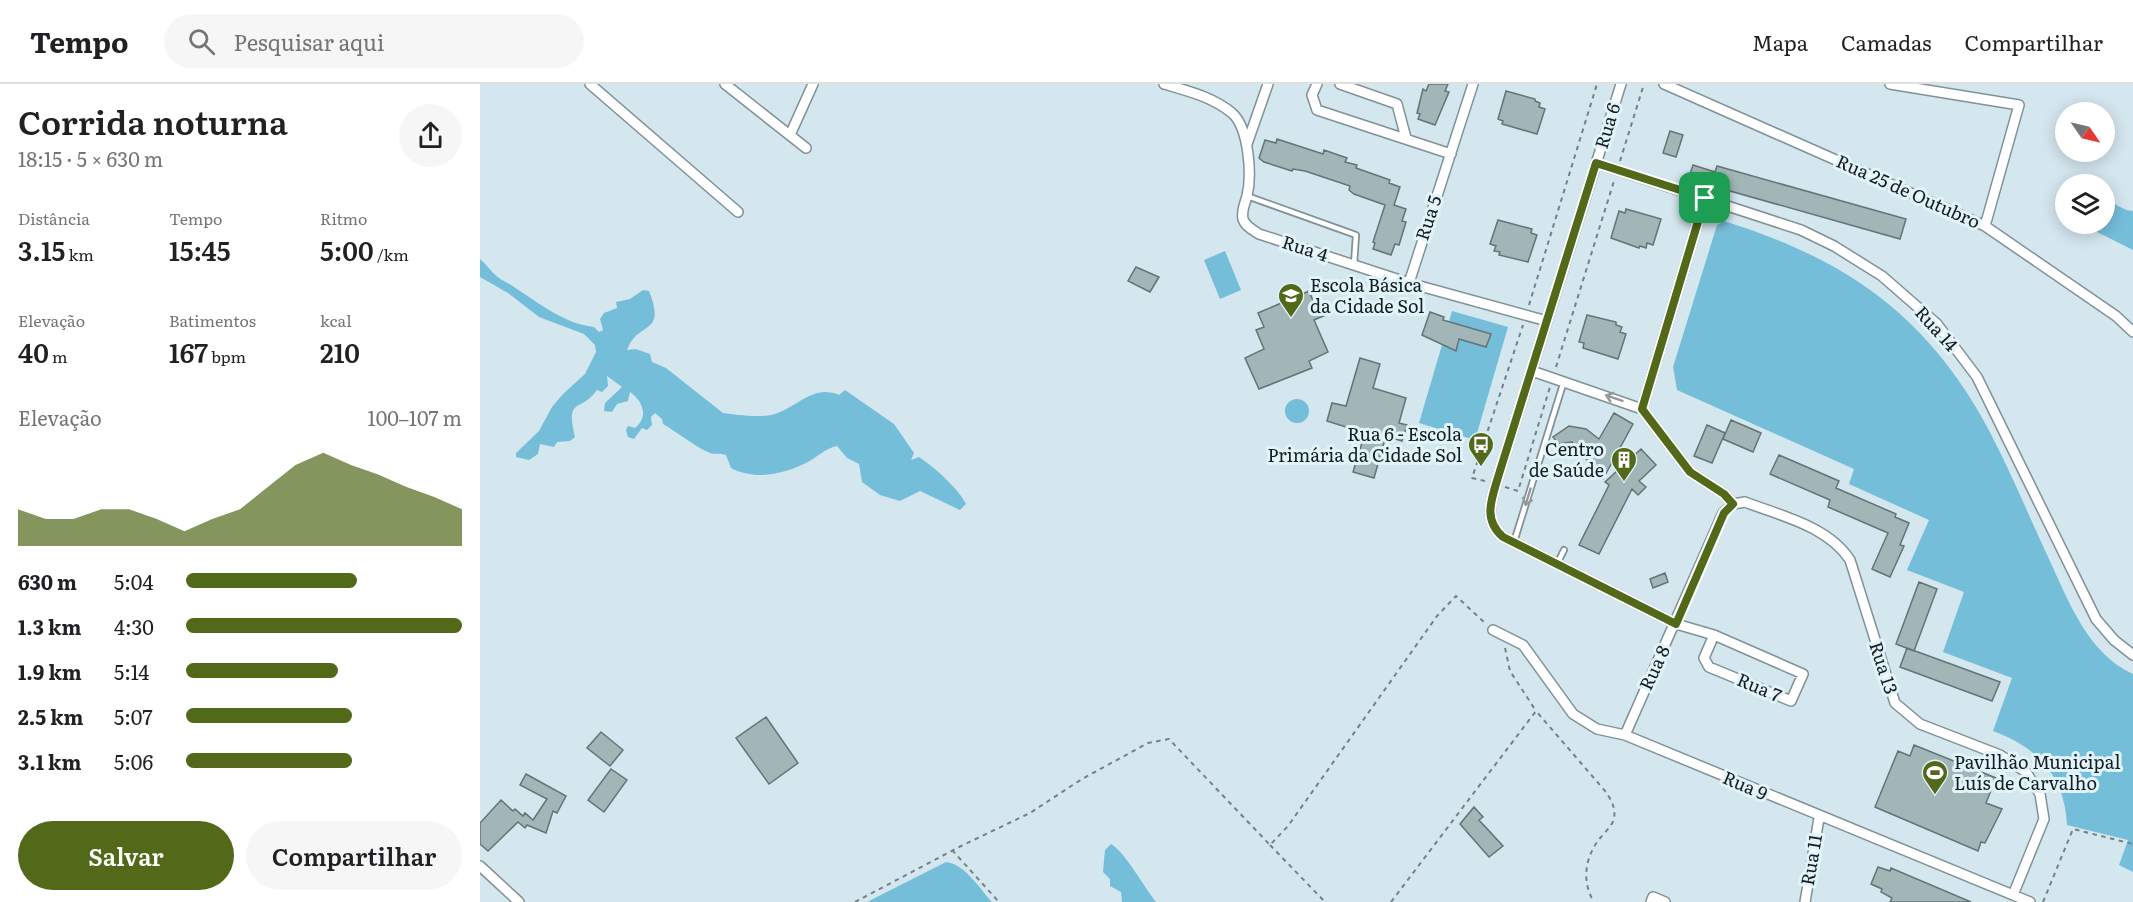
<!DOCTYPE html>
<html lang="pt">
<head>
<meta charset="utf-8">
<style>
	:root { --surface:#fff; --page:#f6f6f6; --text:#202124; --muted:#757577; --line:#e0e0e0; --accent:#516919 }
	body { margin:0; font-family:Literata,serif; background:var(--page); color:var(--text); height:100vh; display:flex; flex-direction:column; font-size:22px; white-space:nowrap }
	* { box-sizing:border-box; margin:0 }
	p { font-size:20px; color:var(--muted) }
	.icon { flex:none; width:33px; height:33px; fill:none; stroke:currentColor; stroke-width:2; stroke-linecap:round; stroke-linejoin:round }
	.map { position:relative; flex:1; overflow:hidden }
	.sheet { display:flex; flex-direction:column; background:var(--surface); width:480px }
	.sheet>* { flex:none }
	.needle { width:39px; rotate:124deg }
	.controls { position:absolute; left:1575px; top:18px; display:grid; gap:12px }
	.controls a { display:grid; place-items:center; width:60px; height:60px; border-radius:50%; background:var(--surface); box-shadow:0 3px 15px #0003; font-size:30px }
	.pin { position:absolute; display:grid; place-items:center; width:51px; height:51px; color:#fff; margin:-26px; border-radius:12px; box-shadow:0 3px 9px #0006 }
	.round { display:grid; place-items:center; flex:none; width:63px; height:63px; border-radius:32px; background:var(--page) }
	.head { display:flex; align-items:center; justify-content:space-between; height:102px; padding:0 18px }
	h1 { font-size:33px; font-weight:600; line-height:45px }
	.stats { display:grid; grid-template-columns:repeat(3,1fr); gap:9px; height:102px; padding:6px 18px }
	.stats div { display:grid; align-content:center }
	.stats b { font-size:26px; font-weight:600 }
	.stats small { font-size:16px; font-weight:400 }
	.stats p { font-size:16px }
	.chart { height:168px; padding:12px 18px }
	.chart p { display:flex; justify-content:space-between }
	.chart svg { width:100%; height:108px; margin-top:6px; fill:var(--accent); opacity:.7 }
	.button { display:flex; gap:12px; margin-top:auto; padding:12px 18px }
	.button a { flex:1; height:69px; border-radius:36px; background:var(--accent); color:#fff; font-size:24px; font-weight:600; line-height:69px; text-align:center }
	.button a+a { background:var(--page); color:var(--text) }
	ul { padding:0 18px; list-style:none; font-size:20px }
	li { display:grid; grid-template-columns:96px 72px 1fr; align-items:center; height:45px }
	li i { height:15px; border-radius:8px; background:var(--accent) }
	header { display:flex; align-items:center; gap:36px; box-sizing:border-box; height:84px; padding:0 30px; background:var(--surface); border-bottom:2px solid var(--line) }
	header strong { font-size:28px }
	nav { display:flex; gap:33px; margin-inline-start:auto; font-size:21px }
	.search { width:420px; height:54px; background:var(--page); display:flex; align-items:center; gap:15px; box-sizing:border-box; padding:0 21px; border-radius:33px; color:var(--muted); font-size:22px }
	main { display:flex; flex:1; min-height:0 }
	.map>svg:first-child { display:block }
</style>
</head>
<body>
<header>
<strong>Tempo</strong>
<div class="search"><svg class="icon" aria-label="search" viewBox="0 0 24 24"><circle cx="10" cy="10" r="6"/><path d="M15 15l6 6"/></svg>Pesquisar aqui</div>
<nav><a>Mapa</a><a>Camadas</a><a>Compartilhar</a></nav>
</header>
<main>
<section class="sheet">
<div class="head"><div><h1>Corrida noturna</h1><p>18:15 · 5 × 630 m</p></div><a class="round"><svg class="icon" aria-label="share" viewBox="0 0 24 24"><path d="M12 15V3M7 8l5-5 5 5M5 13v7h14v-7"/></svg></a></div>
<div class="stats">
<div><p>Distância</p><b>3.15<small> km</small></b></div>
<div><p>Tempo</p><b>15:45</b></div>
<div><p>Ritmo</p><b>5:00<small> /km</small></b></div>
</div>
<div class="stats">
<div><p>Elevação</p><b>40<small> m</small></b></div>
<div><p>Batimentos</p><b>167<small> bpm</small></b></div>
<div><p>kcal</p><b>210</b></div>
</div>
<div class="chart"><p><span>Elevação</span>100–107 m</p>
<svg viewBox="0 0 160 44" preserveAspectRatio="none"><path d="M0 44V29L10 33L20 33L30 29L40 29L50 33L60 38L70 33L80 29L90 20L100 11L110 6L120 11L130 15L140 20L150 24L160 29V44z"/></svg>
</div>
<ul>
<li><b>630 m</b>5:04<i style="width:62%"></i></li>
<li><b>1.3 km</b>4:30<i style="width:100%"></i></li>
<li><b>1.9 km</b>5:14<i style="width:55%"></i></li>
<li><b>2.5 km</b>5:07<i style="width:60%"></i></li>
<li><b>3.1 km</b>5:06<i style="width:60%"></i></li>
</ul>
<div class="button"><a>Salvar</a><a>Compartilhar</a></div>
</section>
<div class="map">
<svg width="1653" height="818" viewBox="0 0 1653 818">
	<rect width="100%" height="100%" fill="#d4e6ee"/>
	<path fill="#75beda" d="M1625,117C1636,118 1642,127 1653,127V166L1601,140H1624Z
		M1244,137C1353,171 1433,220 1494,320C1523,368 1545,424 1569,475C1588,516 1608,570 1653,590V788L1639,781L1648,756L1587,741C1585,692 1557,663 1513,647L1532,594L1463,568L1484,508L1427,486L1449,436L1369,400L1374,385L1197,306L1193,283L1237,141Z
		M745,167L761,206L740,215L724,176Z
		M0,175C8,182 15,193 24,197C52,213 81,240 114,243L119,248L123,246L120,235L124,229L137,224L136,218L150,215L163,206L169,207C187,252 158,236 147,266L156,265L170,270L172,278L186,284L243,329C255,331 283,334 295,330C318,323 333,300 359,311L365,306L414,340L434,369L431,376L439,373C454,383 478,404 486,420L480,426L440,407L420,417L400,411L382,398L379,380L367,374L357,362C346,364 337,373 328,378C304,390 276,397 251,384L246,371C240,369 234,371 228,368C214,362 197,348 183,340L182,335L175,329L171,333L172,341L167,346L162,344L154,355L148,353L146,346L148,342L155,344C169,333 163,317 150,308L148,317L137,320L132,328L124,327L125,319L142,303L127,292L128,302L122,308L117,306C101,329 85,312 95,353L90,357L77,358L74,363L60,360L58,370L49,376L36,373V369L59,347L72,323L83,310L105,290L116,268L115,261L104,250L59,233L28,209L0,193Z
		M972,227L1028,243L995,356L939,339Z
		M805 327a12 12 0 1 1 24 0a12 12 0 1 1-24 0Z
		M631,760C645,768 664,803 676,818H642L641,808L630,802V795L623,788L625,766Z
		M466,778C485,780 500,805 512,818H387Z"/>
	<path fill="#a2b5b7" stroke="#627476" stroke-width="1.5" d="M949,0H968L965,7L969,8L955,41L938,35L940,30L937,29L943,5L946,7Z
		M1026,7L1055,15V17L1060,19L1059,23L1065,25L1057,50L1022,40L1023,37L1018,35Z
		M1190,47L1203,51L1196,73L1183,69Z
		M797,55L843,70L844,66L867,74L865,78L877,81L876,84L910,96L909,99L920,103L914,121L926,125L922,137L926,138L919,161L915,160L911,171L893,165L895,159L893,158L905,121L874,110L869,106L870,102L825,87L813,85L812,87L784,78L779,74L785,56L796,59Z
		M1213,81L1235,88L1237,82L1426,135L1420,155L1218,98L1217,102L1207,99Z
		M1146,125L1181,135L1173,161L1167,159L1166,164L1160,162L1159,164L1131,154L1139,127L1145,129Z
		M1018,136L1052,145L1051,149L1057,151L1048,178L1019,171L1020,168L1014,167L1016,162L1010,160Z
		M656,183L679,193L670,208L648,197Z
		M829,207L835,221L842,218L848,230L834,236L848,268L829,277L832,284L779,305L765,274L784,265L776,246L784,243L778,229Z
		M950,228L964,233L963,236L1011,250L1006,263L979,255L976,267L942,251Z
		M1107,231L1136,238V241L1142,243L1140,248L1146,250L1138,275L1103,264L1104,259L1099,258Z
		M880,274L900,280L893,304L926,314L919,339L927,341L922,357L906,352L894,394L873,388L885,349L847,337L852,319L866,322Z
		M1134,329L1153,340L1123,395L1092,358L1078,360L1073,353L1089,342L1106,345L1119,355Z
		M1251,336L1281,349L1273,368L1243,355Z
		M1227,341L1245,349L1232,379L1214,372Z
		M1161,365L1176,381L1159,397L1166,403L1158,411L1152,405L1119,470L1099,461L1129,401L1125,398Z
		M1299,371L1359,397L1356,404L1416,430L1415,433L1429,439L1420,461L1424,462L1410,493L1392,485L1408,449L1348,423L1350,416L1290,390Z
		M1185,489L1188,498L1173,504L1170,495Z
		M1439,498L1457,505L1434,567L1416,560Z
		M1427,564L1520,598L1512,617L1420,583Z
		M286,633L318,679L289,700L256,654Z
		M121,648L143,666L130,682L107,664Z
		M1434,661L1516,694L1506,719L1522,725L1505,759L1501,758L1498,767L1395,723L1418,667L1430,672Z
		M131,685L147,696L124,728L108,716Z
		M46,690L86,712L77,729L73,727L66,749L47,741L45,744L38,738L8,767L0,760V739L21,716L33,727L35,725L43,732L45,729L53,736L67,715L40,701Z
		M994,723L1003,733L999,736L1023,762L1009,773L980,740Z
		M1398,783L1410,787L1411,784L1491,818H1410L1412,814L1401,808L1402,805L1391,800Z"/>
	<g fill="none" stroke-linecap="round" stroke-linejoin="round">
		<defs>
			<path id="lane" d="M767,112L876,151L874,181
				M1034,458L1084,297
				M1077,480L1084,466"/>
			<path id="street" d="M110,0L258,128
				M245,0L326,64
				M684,0C708,7 733,13 752,29C769,44 772,91 767,112C765,120 761,126 763,135C765,142 773,146 779,150L929,199L1067,237
				M837,0L832,11L837,26L971,70
				M860,0L917,20L926,54
				M1141,0L1019,390C1012,414 1002,435 1023,453L1196,540L1234,551L1323,590L1311,617L1229,583L1224,574L1234,551
				M1184,0L1505,142L1636,232L1653,248
				M1410,0L1539,21L1505,142
				M310,51L333,0
				M767,60L788,0
				M1116,79L1321,146L1354,162L1402,192L1457,240L1497,293L1616,535L1634,556L1653,571
				M929,199L993,0
				M1052,287L1162,325L1210,388L1244,410L1253,420
				M1162,325L1225,114
				M1013,546L1043,561L1093,630L1117,645L1145,651L1550,818
				M1145,651L1243,429L1253,420L1265,418C1301,432 1348,442 1370,476L1415,619L1440,640L1520,671L1546,688L1560,710L1564,735L1533,811
				M0,782L39,818
				M1171,818L1173,813L1185,818
				M1325,818L1339,734"/>
		</defs>
		<use href="#lane" stroke="#809198" stroke-width="8"/>
		<use href="#street" stroke="#809198" stroke-width="12"/>
		<path stroke="#758186" stroke-width="2" stroke-dasharray="4.5 4.5" stroke-linecap="butt" d="M1140,77L1164,0
			M1049,221L1117,0
			M1076,283L1134,97
			M1005,397L992,394L1043,241
			M1025,403L1038,407L1070,303
			M1025,564L1030,587L1056,627
			M790,761L845,818
			M472,766L519,818
			M375,818L481,762L550,729L602,695L668,659L689,655L790,761L808,742L957,532L976,512L1005,539
			M911,818L1056,627L1126,708C1131,716 1136,724 1134,734C1133,741 1125,748 1121,753C1105,772 1101,797 1114,818
			M1563,818L1593,745L1653,760"/>
		<use href="#lane" stroke="#fff" stroke-width="4.5"/>
		<use href="#street" stroke="#fff" stroke-width="9"/>
	</g>
	<defs><path id="oneway-shaft" d="M-6 0H5M1.5-3L5.5 0L1.5 3" fill="none" stroke-width="1.6" stroke-linecap="round" stroke-linejoin="round" transform="scale(1.5)"/></defs>
	<g stroke="#96999a">
		<use href="#oneway-shaft" transform="translate(1134 314) rotate(-161)"/>
		<use href="#oneway-shaft" transform="translate(1048 413) rotate(107)"/>
	</g>
	<g fill="none" stroke-linecap="round" stroke-linejoin="round">
		<defs>
			<path id="route" d="M1116,79L1225,114L1162,325L1210,388L1244,410L1253,420L1244,429L1196,540L1023,453C1002,435 1012,414 1019,390Z"/>
		</defs>
		<use href="#route" stroke="#fff" stroke-width="12"/>
		<use href="#route" stroke="#516919" stroke-width="8"/>
	</g>
	<defs>
		<symbol id="school-pin" viewBox="-11 -11 22 30"><path d="M0 17L-7.5 6A9.5 9.5 0 1 1 7.5 6Z" fill="#516919" stroke="#e2f4fb"/><path d="M0-5L7-2L0 1L-7-2ZM-4 1L0 2.5L4 1V4Q0 6-4 4Z" fill="#fff"/></symbol>
		<symbol id="bus-pin" viewBox="-11 -11 22 30"><path d="M0 17L-7.5 6A9.5 9.5 0 1 1 7.5 6Z" fill="#516919" stroke="#e2f4fb"/><path d="M-5-6H5V4H4V6H2V4H-2V6H-4V4H-5ZM-3.5-4V0h7V-4ZM-3.5 1.2v1.5H-2V1.2ZM2 1.2v1.5H3.5V1.2Z" fill="#fff"/></symbol>
		<symbol id="building-pin" viewBox="-11 -11 22 30"><path d="M0 17L-7.5 6A9.5 9.5 0 1 1 7.5 6Z" fill="#516919" stroke="#e2f4fb"/><path d="M-4-6H4V6H1V3H-1V6H-4ZM-2.5-4.3h1.7v1.8h-1.7ZM.8-4.3h1.7v1.8H.8ZM-2.5-1h1.7V.8h-1.7ZM.8-1h1.7V.8H.8Z" fill="#fff"/></symbol>
		<symbol id="stadium-pin" viewBox="-11 -11 22 30"><path d="M0 17L-7.5 6A9.5 9.5 0 1 1 7.5 6Z" fill="#516919" stroke="#e2f4fb"/><path d="M0-5a6.5 5 0 1 0 0 10a6.5 5 0 1 0 0-10ZM-3.5-1.8h7v3.6h-7Z" fill="#fff"/></symbol>
	</defs>
	<g fill-rule="evenodd">
		<use href="#school-pin" x="796" y="197" width="30" height="40"/>
		<use href="#bus-pin" x="986" y="346" width="30" height="40"/>
		<use href="#building-pin" x="1129" y="361" width="30" height="40"/>
		<use href="#stadium-pin" x="1440" y="674" width="30" height="40"/>
	</g>
	<g text-anchor="middle" stroke-width="6" stroke-linejoin="round" paint-order="stroke">
		<g font-size="18" fill="#161c1f" stroke="#e2f4fb">
			<text transform="translate(1128 42) rotate(-73)" y="6">Rua 6</text>
			<text transform="translate(1428 108) rotate(24)" y="6">Rua 25 de Outubro</text>
			<text transform="translate(949 134) rotate(-72)" y="6">Rua 5</text>
			<text transform="translate(825 165) rotate(18)" y="6">Rua 4</text>
			<text transform="translate(1456 245) rotate(48)" y="6">Rua 14</text>
			<text transform="translate(1175 584) rotate(-65)" y="6">Rua 8</text>
			<text transform="translate(1403 584) rotate(72)" y="6">Rua 13</text>
			<text transform="translate(1279 604) rotate(23)" y="6">Rua 7</text>
			<text transform="translate(1265 702) rotate(23)" y="6">Rua 9</text>
			<text transform="translate(1332 776) rotate(-80)" y="6">Rua 11</text>
		</g>
		<g font-size="18" fill="#161c1f" stroke="#e2f4fb" text-anchor="start">
			<text x="830" y="208">Escola Básica<tspan x="830" dy="21">da Cidade Sol</tspan></text>
			<text x="982" y="357" text-anchor="end">Rua 6 - Escola<tspan x="982" dy="21">Primária da Cidade Sol</tspan></text>
			<text x="1124" y="372" text-anchor="end">Centro<tspan x="1124" dy="21">de Saúde</tspan></text>
			<text x="1474" y="685">Pavilhão Municipal<tspan x="1474" dy="21">Luís de Carvalho</tspan></text>
		</g>
	</g>
</svg>
<div class="controls">
<a><svg class="needle" viewBox="-14 -14 28 28"><path d="M0-13l5 13h-10z" fill="#e53935"/><path d="M0 13l5-13h-10z" fill="#757577"/></svg></a>
<a><svg class="icon" aria-label="layers" viewBox="0 0 24 24"><path d="M12 4l9 5-9 5-9-5zM3 14l9 5 9-5"/></svg></a>
</div>
<div class="pin" style="left:1225px;top:114px;background:#1e9e55"><svg class="icon" aria-label="arrive" viewBox="0 0 24 24"><path d="M6 21V4h12l-3 4 3 4H6"/></svg></div>
</div>
</main>
</body>
</html>
